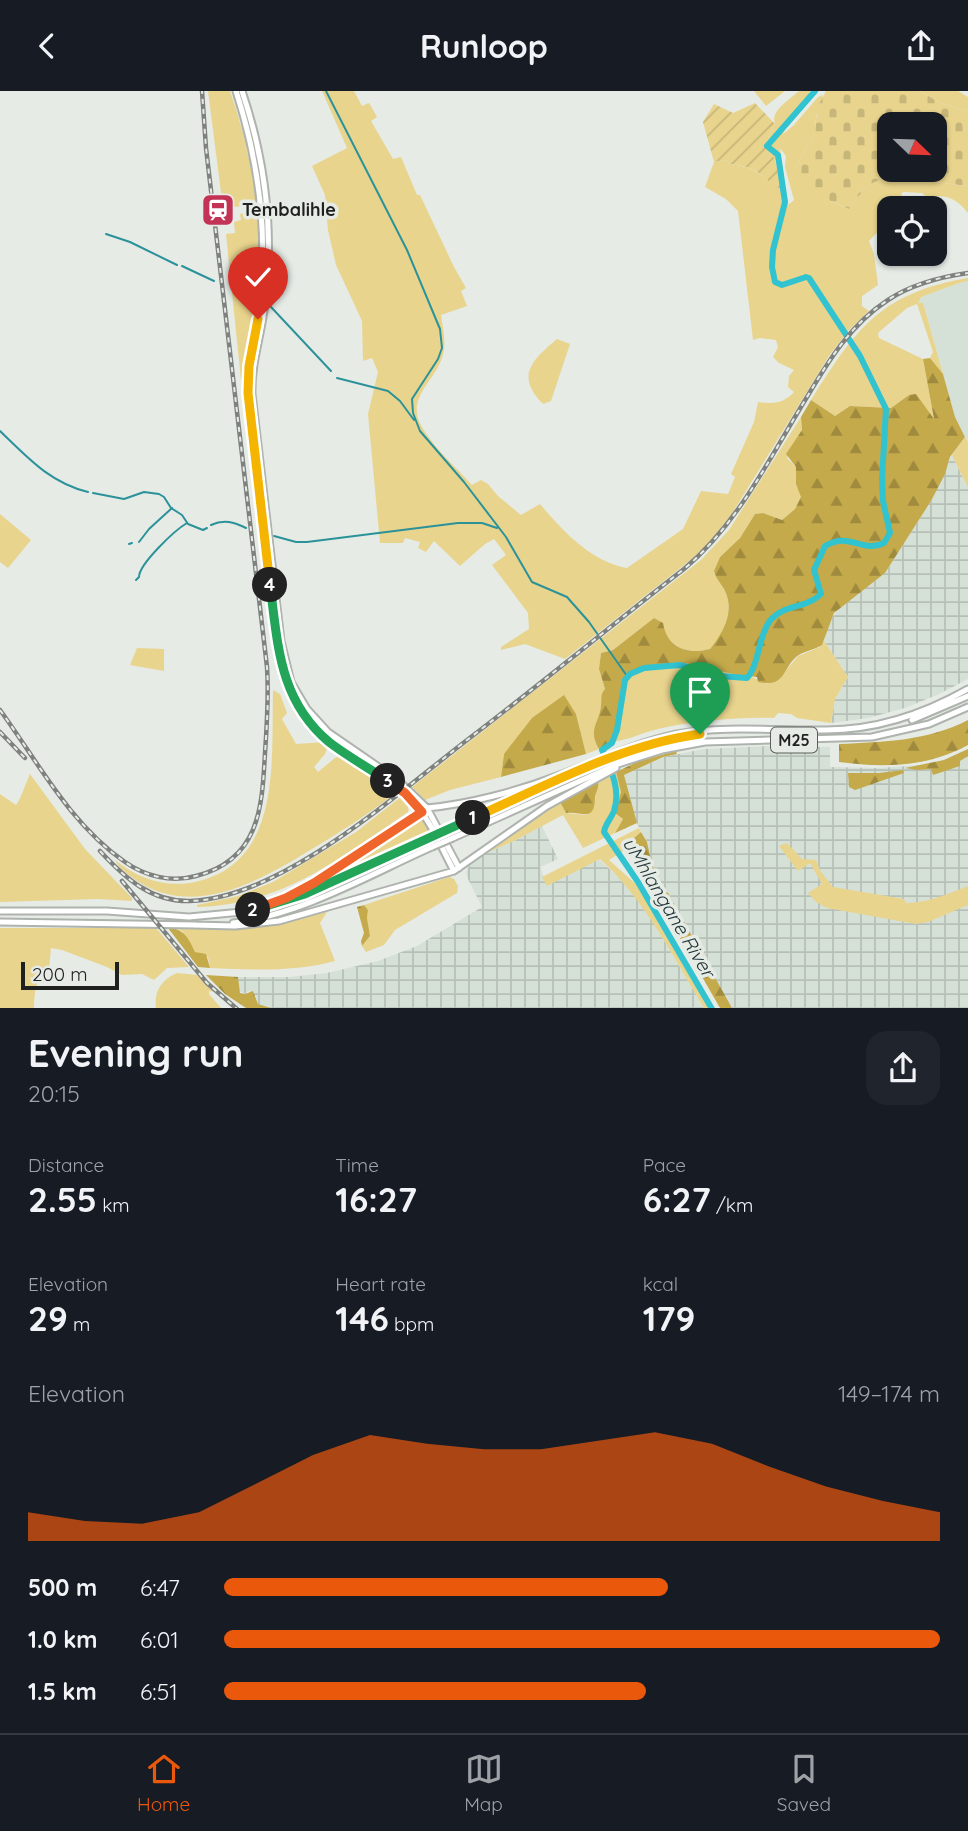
<!DOCTYPE html>
<html lang="en">
<head>
<meta charset="utf-8">
<style>
	:root { --surface:#171b24; --page:#20242c; --text:#f1f3f6; --muted:#9ea1a6; --line:#363941; --accent:#ea580c }
	body { margin:0; font-family:Quicksand,sans-serif; background:var(--page); color:var(--text); height:100vh; display:flex; flex-direction:column; font-size:26px; white-space:nowrap }
	* { box-sizing:border-box; margin:0 }
	p { font-size:23px; color:var(--muted) }
	.icon { flex:none; width:38px; height:38px; fill:none; stroke:currentColor; stroke-width:2; stroke-linecap:round; stroke-linejoin:round }
	.map { position:relative; height:917px; overflow:hidden }
	.details { display:flex; flex-direction:column; background:var(--surface); flex:1 }
	.details>* { flex:none }
	.needle { width:46px; rotate:113deg }
	.tools { position:absolute; left:877px; top:21px; display:grid; gap:14px }
	.tools a { display:grid; place-items:center; width:70px; height:70px; border-radius:14px; background:var(--surface); box-shadow:0 2px 5px #0004; font-size:35px }
	.scale { position:absolute; left:21px; bottom:18px; width:98px; box-sizing:border-box; padding-left:7px; border:4px solid #1f211f; border-top:0; font-size:19px; line-height:24px; white-space:nowrap; color:#1f211f; -webkit-text-stroke:5px #e6ebe6; paint-order:stroke }
	.pin { position:absolute; display:grid; place-items:center; width:60px; height:60px; color:#fff; margin:-72px -30px; border-radius:50% 50% 50% 0; rotate:-45deg; box-shadow:0 0 7px #0007 }
	.pin .icon { rotate:45deg }
	.km { position:absolute; width:35px; height:35px; margin:-18px; border-radius:50%; background:#222; color:#fff; font-size:19px; line-height:35px; text-align:center }
	.round { display:grid; place-items:center; flex:none; width:74px; height:74px; border-radius:21px; background:var(--page) }
	.overview { display:flex; align-items:center; justify-content:space-between; height:119px; padding:0 28px }
	h1 { font-size:38px; font-weight:700; line-height:52px }
	.metrics { display:grid; grid-template-columns:repeat(3,1fr); gap:10px; height:119px; padding:7px 28px }
	.metrics div { display:grid; align-content:center }
	.metrics b { font-size:35px; font-weight:700 }
	.metrics small { font-size:19px; font-weight:400 }
	.metrics p { font-size:19px }
	.chart { height:196px; padding:14px 28px }
	.chart p { display:flex; justify-content:space-between }
	.chart svg { width:100%; height:126px; margin-top:7px; fill:var(--accent); opacity:.7 }
	ul { padding:0 28px; list-style:none; font-size:23px }
	li { display:grid; grid-template-columns:112px 84px 1fr; align-items:center; height:52px }
	li i { height:18px; border-radius:9px; background:var(--accent) }
	header { display:flex; justify-content:space-between; align-items:center; height:91px; padding:0 28px; background:var(--surface); font-size:32px; font-weight:700 }
	.dock { display:flex; justify-content:space-around; align-items:center; height:98px; border-top:2px solid var(--line); background:var(--surface); font-size:19px; color:var(--muted) }
	.dock a { display:grid; justify-items:center; gap:4px }
	.dock .on { color:var(--accent) }
	.map>svg:first-child { display:block }
</style>
</head>
<body>
<header><svg class="icon" aria-label="back" viewBox="0 0 24 24"><path d="M15 5l-7 7 7 7"/></svg>Runloop<svg class="icon" aria-label="share" viewBox="0 0 24 24"><path d="M12 15V3M7 8l5-5 5 5M5 13v7h14v-7"/></svg></header>
<div class="map">
<svg width="968" height="918" viewBox="0 0 968 918">
	<defs>
		<pattern id="industrial-grid" width="8" height="8" patternUnits="userSpaceOnUse" patternTransform="scale(1.75)"><rect width="8" height="8" fill="#d5e0d6"/><path d="M0 4h8M4 0v8" fill="none" stroke="#b6c0b7"/></pattern>
		<pattern id="forest-firs" width="22" height="20" patternUnits="userSpaceOnUse" patternTransform="scale(1.75)"><rect width="22" height="20" fill="#c4aa4b"/><path d="M5 1l3.5 6h-7zM16 11l3.5 6h-7z" fill="#9f8a3e"/></pattern>
		<pattern id="cemetery-stones" width="16" height="16" patternUnits="userSpaceOnUse" patternTransform="scale(1.75)"><rect width="16" height="16" fill="#e8d48d"/><path d="M2 7V4a2 2 0 0 1 4 0v3zM10 15v-3a2 2 0 0 1 4 0v3z" fill="#c7b679"/></pattern>
		<pattern id="garden-furrows" width="10" height="10" patternUnits="userSpaceOnUse" patternTransform="scale(1.75)"><rect width="10" height="10" fill="#e8d48d"/><path d="M-1 1l2-2M0 10L10 0M9 11l2-2" fill="none" stroke="#c7b679"/></pattern>
	</defs>
	<rect width="100%" height="100%" fill="#e6ebe6"/>
	<path fill="#d5e0d6" d="M968,190V351L955,326L923,212L917,213L921,206L959,192Z"/>
	<path fill="url(#industrial-grid)" d="M952,364L968,397V588L939,603L905,617L868,627L831,632L835,608L848,586L824,550L830,529L842,514L885,482L931,410Z
		M768,655L830,656V676L877,677L924,674L944,669L968,658V917H732L668,802L657,795L647,751L633,725L624,684L663,666L704,658Z
		M542,735L558,768L540,776L547,794L599,768L629,796L651,827L704,917H271L258,913L256,905L249,900L245,903L239,900L238,886H289L327,882L378,870L417,855L482,816L468,788L466,781L470,773L484,763L512,751Z"/>
	<path fill="#e8d48d" d="M208,0H230C254,69 265,141 257,214C254,239 248,264 244,289H241L226,143L235,142L234,131L241,129L240,123L245,122L244,115L223,117Z
		M322,0H354L362,15L369,12L377,26L371,30L393,68L401,66L417,104H420L454,176L466,197L461,200L467,215L441,224C443,238 447,253 442,267C434,291 405,308 422,336C433,356 457,377 472,394L481,389L488,393L498,405L521,424L540,413C563,440 591,471 627,477L683,438L701,400L728,403L735,386L731,383L754,331L758,311C772,313 783,313 794,301L788,296L789,285L794,279L779,272L773,266L778,256L776,249L760,247L753,249L738,120L726,108L705,96L714,71L726,69L729,73C761,76 761,88 786,101L788,114L794,109L785,76L786,65L780,57L785,95L780,92L776,70L765,55L775,33C770,20 789,9 799,0H810L798,24L787,34L783,43L794,34L818,6L823,4L816,25L815,42L795,77L830,110L849,118C856,109 864,95 875,91C893,83 947,93 968,95V122C957,108 945,102 928,107L922,102L903,101L901,103L905,111L895,117H889V121L885,124L884,134L869,150L874,163L878,194L862,205V215L869,220L849,239L829,265L733,421L711,450L693,467L565,568L525,553L501,559V556L529,538L528,522L492,474L506,464L494,448L485,453L460,475L434,450L426,461L418,457L420,451L405,447L403,452H380L368,323L378,281L372,267L363,270L362,230L336,174L328,139L325,104L312,75L347,57Z
		M754,0H785L766,15Z
		M920,0H958L968,6V20L940,12Z
		M968,187V190L959,192L921,206L918,212H923L943,283L930,267L933,261L917,213L907,217L878,242L879,247L923,268L934,328L909,304L891,317L850,315L835,325L811,309C856,238 880,202 968,187Z
		M557,248L570,253L551,310L543,313C515,285 532,269 557,248Z
		M801,326L802,339L787,367L796,376V393L802,406L795,418L782,429L763,422L755,423L740,447L720,466L714,481C716,489 722,493 725,500C735,521 723,543 710,558C688,564 668,557 662,532L654,527L613,559L601,562L599,578L605,598C601,604 602,606 601,614C600,631 589,639 599,658L586,663L576,623L504,663L501,686L450,699L425,709L412,696L701,469L729,439Z
		M965,346L968,351V397L952,364Z
		M0,423L31,449L8,477L0,471Z
		M824,550L848,586L835,608L831,632L797,627L791,623L778,622L774,627C735,626 695,630 658,638C641,642 627,650 610,651L616,639L620,598L624,587L637,577L664,572H686L737,584H748L767,593L778,589L798,565L820,556Z
		M137,557L164,558V580L130,574Z
		M273,599L280,603L287,622L282,628L296,653L326,651L328,654L325,663L314,676L318,681L335,667L342,664L397,701C370,722 342,740 312,758C263,788 198,826 142,793C132,787 118,777 115,769C138,788 166,797 195,791C283,772 271,668 273,599Z
		M616,681L621,701L615,722L623,728L615,742L583,757L563,724L512,751L484,763L544,719L560,711L566,722L587,724L595,710L598,690Z
		M30,683L85,758L132,807V810L98,808L0,811V703L16,714C21,708 26,691 30,683Z
		M402,705L409,712L408,721C340,767 283,814 197,816V814L238,805L273,791L356,741Z
		M421,729L425,731L430,742L320,791Z
		M639,737L641,741L633,748L628,757L609,769L637,794L709,917H704C672,864 646,810 600,768L547,795L542,786Z
		M787,752L802,768L816,769L821,781L833,796L904,808L906,812C927,812 948,803 968,795V814L928,831L916,833L827,817L816,811L808,802L822,793L810,772L798,780L779,755Z
		M449,786L454,788L458,795L457,802L395,839L384,854L366,861L362,855L370,845L367,827L368,819L364,814Z
		M327,821L320,832L335,870C294,881 252,879 210,877L208,866L195,861L182,840L175,837H252L288,831Z
		M0,837H156L189,876L167,877L154,889L142,883L122,884L107,876L62,859L51,857L49,879C34,887 35,902 34,917H0Z
		M177,882L198,884L213,901L209,900V903L221,917H156C154,900 161,889 177,882Z"/>
	<path fill="url(#forest-firs)" d="M930,267L943,283L955,326L965,346L950,366L945,383L931,410L885,482L834,522L822,554C814,559 803,560 796,566C782,579 785,597 758,591L757,586L737,584L685,572L643,575L629,582C611,603 629,646 599,658C587,637 600,632 601,614C602,606 600,604 605,598L599,578L601,562L613,559L654,527L663,532C667,557 688,564 710,558C723,542 735,521 725,500C722,493 716,489 714,480L720,466L740,447L755,423L763,422L782,429L795,418L801,406L796,393V376L786,363L802,339L801,326L811,309L835,325L850,315L891,317L909,304L916,303L934,328L923,268Z
		M564,604L576,623L586,663L501,686L504,663L532,627Z
		M968,629V654C928,676 884,677 839,671V653C883,651 928,650 968,629Z
		M968,658V665L960,670V675L933,684L931,678L917,679L905,677L944,669Z
		M676,660L677,663L663,666L624,684L637,732L615,742L623,728L615,722L621,701L616,681L639,670Z
		M903,679L904,682L855,699L849,696L848,682H879Z
		M598,690C599,698 596,700 595,707C594,732 583,720 566,722L560,711Z
		M641,741L647,751L657,795L668,802L732,917H720L628,757L633,748Z
		M364,814L368,819L367,827L370,845L362,855L361,850L364,842L357,816Z
		M168,837C184,837 189,848 195,861L206,863L210,877L198,876Z
		M206,884L238,886L240,902L245,903L253,900L258,913L271,917H246L225,903Z"/>
	<path fill="url(#cemetery-stones)" fill-rule="evenodd" d="M826,0H920L940,12L968,20V95C947,93 894,83 875,91C864,95 856,109 849,118L799,96L795,84V77L815,42L817,17ZM889,33H934V79H889Z"/>
	<path fill="url(#garden-furrows)" d="M755,12L775,33L765,55L775,68L780,92L785,95L786,101C760,88 763,76 729,73L726,69L714,71L703,31L714,13L733,22Z"/>
	<g fill="none" stroke-linecap="round" stroke-linejoin="round">
		<path stroke="#2c929a" stroke-width="2" d="M326,0L407,159L440,238L442,257L438,268L412,308L413,322L420,340L464,391L506,446L532,491L567,506L589,531L627,585L625,589
			M106,143L130,151L177,174
			M182,175L214,190
			M241,202L256,208
			M271,216L331,280
			M337,287L388,300L400,310L414,329
			M0,340C27,366 50,392 88,401
			M93,402L124,408L144,401L159,403L164,406L171,417L182,424L188,433L203,439L207,437
			M211,434C224,428 234,431 246,437
			M274,445L296,451H307L458,432H482L497,437
			M139,451L149,438L172,417
			M129,453L132,452
			M136,489L139,486C139,473 175,439 187,432"/>
		<path stroke="#31c3cf" stroke-width="6" d="M712,918L638,791L604,741C605,733 611,728 614,720C621,698 611,679 602,659L612,652L617,639L625,589L630,583L644,577L680,574L720,585L747,587C759,574 758,547 769,531C782,513 806,518 821,503L814,479L825,455C850,440 862,463 884,452L890,442L883,410L882,389L886,318L860,265L809,187L806,186L782,194L775,191L772,176L773,159L785,111L778,64L767,55L815,0"/>
		<defs>
			<path id="major" d="M236,0C257,65 267,133 261,201C258,235 246,269 248,302L277,550C283,591 301,630 335,655C358,671 385,684 406,703C428,723 440,754 454,780
				M242,0C265,68 274,140 265,212C262,242 251,272 252,303L281,550L291,591L307,618L328,641L399,690L427,717L459,777
				M912,629L968,605
				M449,737L600,672
				M453,747L618,673L662,659L705,651L872,646L929,633L968,616
				M285,810L427,748
				M0,820H107L189,826L252,820
				M251,820C316,795 370,756 427,717C469,713 518,700 557,685C597,670 635,652 677,643C726,634 777,640 826,639C877,639 924,623 968,598
				M0,831L196,834
				M233,832C303,823 369,784 432,756
				M193,834L235,835L279,830L454,780L547,715L616,677"/>
		</defs>
		<use href="#major" stroke="#aeb3ae" stroke-width="9"/>
		<use href="#major" stroke="#fff" stroke-width="5"/>
		<defs>
			<path id="rail" d="M0,619C38,671 70,733 125,771C145,785 171,792 196,785C260,769 262,716 265,662C267,633 269,605 267,576L206,57L202,0
				M0,641L25,667
				M100,760C125,787 151,811 190,810C283,807 400,700 471,646C543,591 613,533 684,478C739,432 770,366 807,306C829,269 851,233 888,209C912,193 940,186 968,182
				M122,790L207,892L237,918"/>
		</defs>
		<use href="#rail" stroke="#7e817e" stroke-width="4.5"/>
		<use href="#rail" stroke="#e6ebe6" stroke-width="2" stroke-dasharray="5" stroke-linecap="butt"/>
		<defs>
			<path id="major-bridge" d="M427,748L449,737
				M432,756L453,747"/>
		</defs>
		<use href="#major-bridge" stroke="#aeb3ae" stroke-width="9" stroke-linecap="butt"/>
		<use href="#major-bridge" stroke="#fff" stroke-width="5"/>
	</g>
	<g fill="none" stroke-linecap="round" stroke-linejoin="round">
		<defs>
			<path id="split-1" d="M473,727C546,695 620,654 700,643"/>
			<path id="split-2" d="M253,819L305,803L473,727"/>
			<path id="split-3" d="M253,819L286,807L314,792L422,721L405,702L388,690"/>
			<path id="split-4" d="M270,494C278,554 279,609 329,651C347,665 369,677 388,690"/>
			<path id="split-5" d="M258,228L249,275L248,302L270,494"/>
		</defs>
		<use href="#split-1" stroke="#fff" stroke-width="14"/>
		<use href="#split-2" stroke="#fff" stroke-width="14"/>
		<use href="#split-3" stroke="#fff" stroke-width="14"/>
		<use href="#split-4" stroke="#fff" stroke-width="14"/>
		<use href="#split-5" stroke="#fff" stroke-width="14"/>
		<use href="#split-1" stroke="#f5b400" stroke-width="9"/>
		<use href="#split-2" stroke="#22a559" stroke-width="9"/>
		<use href="#split-3" stroke="#f0652b" stroke-width="9"/>
		<use href="#split-4" stroke="#22a559" stroke-width="9"/>
		<use href="#split-5" stroke="#f5b400" stroke-width="9"/>
	</g>
	<defs>
		<symbol id="station-square" viewBox="-11 -11 22 22"><rect x="-9" y="-9" width="18" height="18" rx="4" fill="#c23356" stroke="#e6ebe6"/><path d="M-3-6H3Q5-6 5-4V2Q5 4 3 4L4.5 6H3L1.5 4h-3L-3 6H-4.5L-3 4Q-5 4-5 2V-4Q-5-6-3-6ZM-3.5-4v3h7v-3ZM-3.5 1v1.5H-2V1ZM2 1v1.5H3.5V1Z" fill="#fff"/></symbol>
	</defs>
	<g fill-rule="evenodd">
		<use href="#station-square" x="199" y="100" width="38" height="38"/>
	</g>
	<g text-anchor="middle" stroke-width="7" stroke-linejoin="round" paint-order="stroke">
		<rect fill="#e6ebe6" stroke="#5b5e5b" stroke-width="2" x="771" y="636.5" width="46" height="25" rx="5"/>
		<g font-size="16" font-weight="bold" fill="#1f211f">
			<text x="794" y="655">M25</text>
		</g>
		<g font-size="18" font-weight="bold" fill="#1f211f" stroke="#e6ebe6" text-anchor="start">
			<text x="242" y="125">Tembalihle</text>
		</g>
		<g font-size="19" font-style="italic" fill="#203739" stroke="#e6ebe6">
			<text transform="translate(669 816) rotate(59)" y="7">uMhlangane River</text>
		</g>
	</g>
</svg>
<div class="tools">
<a><svg class="needle" viewBox="-14 -14 28 28"><path d="M0-13l5 13h-10z" fill="#e53935"/><path d="M0 13l5-13h-10z" fill="#9ea1a6"/></svg></a>
<a><svg class="icon" aria-label="locate" viewBox="0 0 24 24"><circle cx="12" cy="12" r="6"/><path d="M12 2v4M12 18v4M2 12h4M18 12h4"/></svg></a>
</div>
<div class="scale">200 m</div>
<div class="pin" style="left:700px;top:643px;background:#1e9e55"><svg class="icon" aria-label="arrive" viewBox="0 0 24 24"><path d="M6 21V4h12l-3 4 3 4H6"/></svg></div>
<div class="pin" style="left:258px;top:228px;background:#d93025"><svg class="icon" aria-label="check" viewBox="0 0 24 24"><path d="M5 12l5 5 9-10"/></svg></div>
<b class="km" style="left:473px;top:727px">1</b>
<b class="km" style="left:253px;top:819px">2</b>
<b class="km" style="left:388px;top:690px">3</b>
<b class="km" style="left:270px;top:494px">4</b>
</div>
<section class="details">
<div class="overview"><div><h1>Evening run</h1><p>20:15</p></div><a class="round"><svg class="icon" aria-label="share" viewBox="0 0 24 24"><path d="M12 15V3M7 8l5-5 5 5M5 13v7h14v-7"/></svg></a></div>
<div class="metrics">
<div><p>Distance</p><b>2.55<small> km</small></b></div>
<div><p>Time</p><b>16:27</b></div>
<div><p>Pace</p><b>6:27<small> /km</small></b></div>
</div>
<div class="metrics">
<div><p>Elevation</p><b>29<small> m</small></b></div>
<div><p>Heart rate</p><b>146<small> bpm</small></b></div>
<div><p>kcal</p><b>179</b></div>
</div>
<div class="chart"><p><span>Elevation</span>149–174 m</p>
<svg viewBox="0 0 160 44" preserveAspectRatio="none"><path d="M0 44V34L10 37L20 38L30 34L40 24L50 14L60 7L70 10L80 12L90 12L100 9L110 6L120 10L130 18L140 25L150 30L160 34V44z"/></svg>
</div>
<ul>
<li><b>500 m</b>6:47<i style="width:62%"></i></li>
<li><b>1.0 km</b>6:01<i style="width:100%"></i></li>
<li><b>1.5 km</b>6:51<i style="width:59%"></i></li>
</ul>
</section>
<nav class="dock">
<a class="on"><svg class="icon" aria-label="home" viewBox="0 0 24 24"><path d="M3 11l9-7 9 7M6 9v11h12V9"/></svg>Home</a>
<a><svg class="icon" aria-label="map" viewBox="0 0 24 24"><path d="M3 6l6-2 6 2 6-2v14l-6 2-6-2-6 2zM9 4v14M15 6v14"/></svg>Map</a>
<a><svg class="icon" aria-label="saved" viewBox="0 0 24 24"><path d="M7 4h10v16l-5-4-5 4z"/></svg>Saved</a>
</nav>
</body>
</html>
